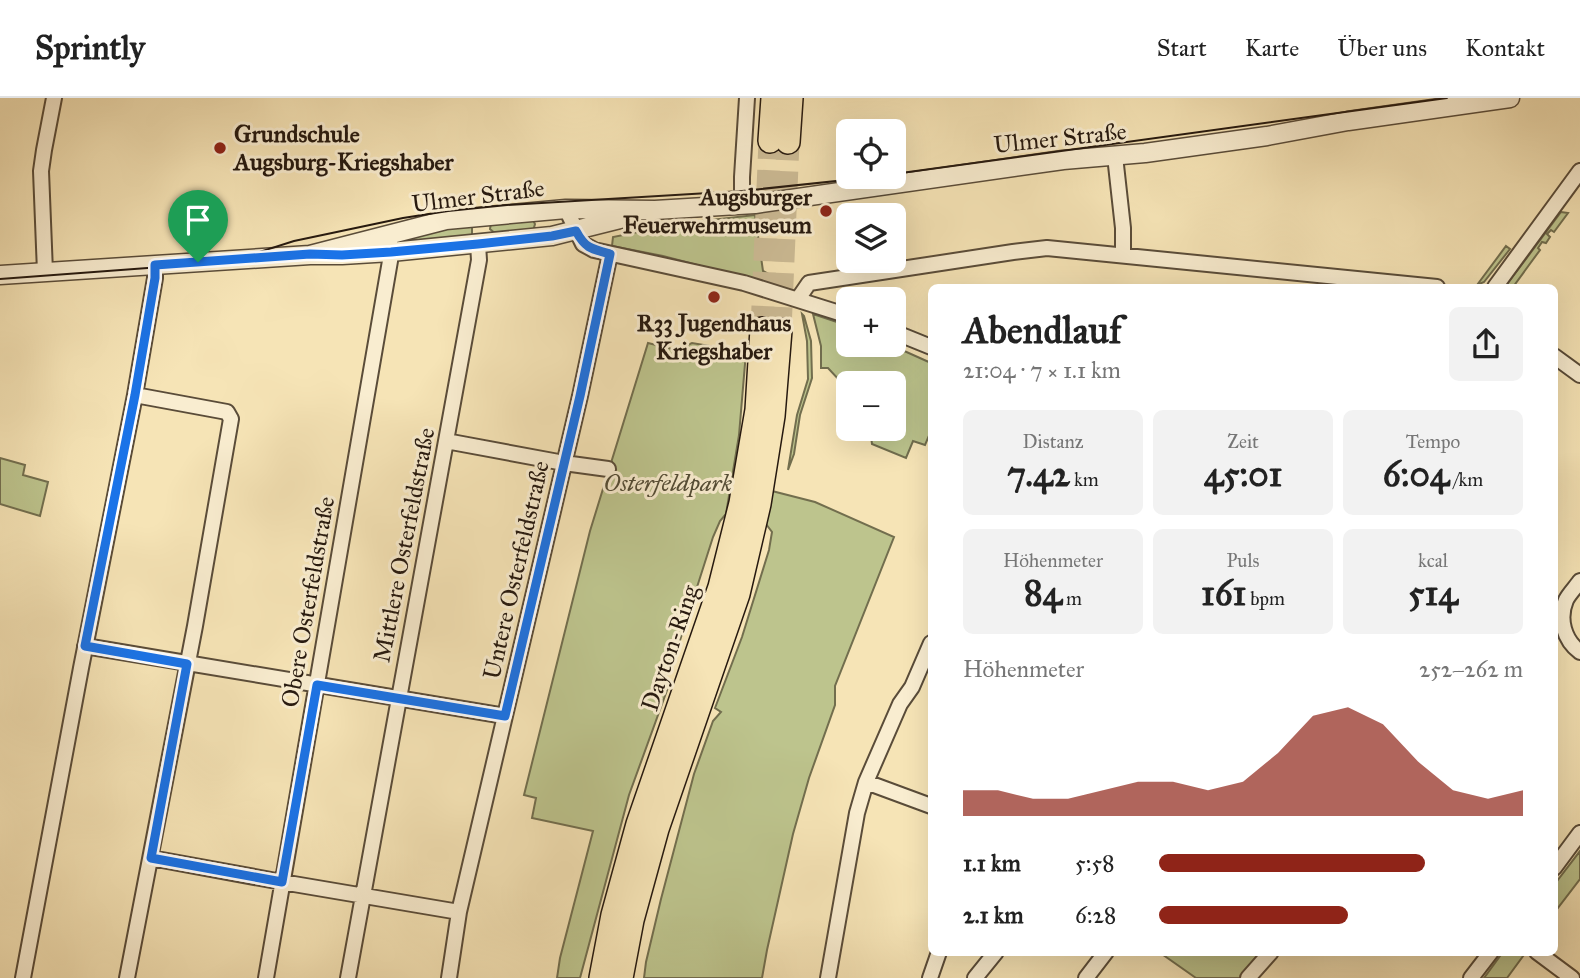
<!DOCTYPE html>
<html lang="de">
<head>
<meta charset="utf-8">
<style>
	:root { --surface:#fff; --page:#f2f2f2; --text:#222; --muted:#767676; --line:#e0e0e0; --accent:#8f2418 }
	body { margin:0; font-family:"IM FELL Great Primer",serif; background:var(--page); color:var(--text); height:100vh; display:flex; flex-direction:column; font-size:26px; white-space:nowrap }
	* { box-sizing:border-box; margin:0 }
	p { font-size:23px; color:var(--muted) }
	.icon { flex:none; width:38px; height:38px; fill:none; stroke:currentColor; stroke-width:2; stroke-linecap:round; stroke-linejoin:round }
	.map { position:relative; flex:1; overflow:hidden }
	.details { position:absolute; left:928px; top:186px; width:630px; height:672px; display:flex; flex-direction:column; background:var(--surface); border-radius:10px; box-shadow:0 7px 28px #0002 }
	.details>* { flex:none }
	.tools { position:absolute; left:836px; top:21px; display:grid; gap:14px }
	.tools a { display:grid; place-items:center; width:70px; height:70px; border-radius:10px; background:var(--surface); box-shadow:0 7px 28px #0002; font-size:35px }
	.pin { position:absolute; display:grid; place-items:center; width:60px; height:60px; color:#fff; margin:-72px -30px; border-radius:50% 50% 50% 0; rotate:-45deg; box-shadow:0 0 7px #0007 }
	.pin .icon { rotate:45deg }
	.round { display:grid; place-items:center; flex:none; width:74px; height:74px; border-radius:10px; background:var(--page) }
	.overview { display:flex; align-items:center; justify-content:space-between; height:119px; padding:0 35px }
	h1 { font-size:38px; font-weight:700; line-height:52px }
	.figures { display:grid; grid-template-columns:repeat(3,1fr); gap:10px; height:119px; padding:7px 35px }
	.figures div { display:grid; align-content:center; border-radius:10px; background:var(--page); text-align:center }
	.figures b { font-size:35px; font-weight:700 }
	.figures small { font-size:19px; font-weight:400 }
	.figures p { font-size:19px }
	.chart { height:196px; padding:14px 35px }
	.chart p { display:flex; justify-content:space-between }
	.chart svg { width:100%; height:126px; margin-top:7px; fill:var(--accent); opacity:.7 }
	ul { padding:0 35px; list-style:none; font-size:23px }
	li { display:grid; grid-template-columns:112px 84px 1fr; align-items:center; height:52px }
	li i { height:18px; border-radius:9px; background:var(--accent) }
	header { display:flex; align-items:center; gap:42px; box-sizing:border-box; height:98px; padding:0 35px; background:var(--surface); border-bottom:2px solid var(--line) }
	header strong { font-size:33px }
	nav { display:flex; gap:38px; margin-inline-start:auto; font-size:24px }
	.map>svg:first-child { display:block }
</style>
</head>
<body>
<header>
<strong>Sprintly</strong>
<nav><a>Start</a><a>Karte</a><a>Über uns</a><a>Kontakt</a></nav>
</header>
<div class="map">
<svg width="1580" height="880" viewBox="0 0 1580 880">
	<rect width="100%" height="100%" fill="#f6e4b6"/>
	<filter id="stains"><feTurbulence type="fractalNoise" baseFrequency=".00286" numOctaves="4"/><feColorMatrix values="0 0 0 0 .2 0 0 0 0 .09 0 0 0 0 .02 0 0 0 .5 -.17"/></filter>
	<radialGradient id="worn" r=".72"><stop offset=".6" stop-color="#630" stop-opacity="0"/><stop offset="1" stop-color="#630" stop-opacity=".3"/></radialGradient>
	<path fill="#bdc48d" stroke="#726e4e" stroke-width="2" d="M1561,114L1568,115L1554,134L1551,132L1547,136L1550,139L1546,145L1542,144L1538,150L1540,152L1513,189H1505Z
		M755,117L763,173L774,179L773,184L770,186L663,158L612,148L613,139L683,125Z
		M533,122L535,126L533,133L497,137L490,131L491,125Z
		M472,128V139L405,144L403,142L413,133Z
		M1506,148L1510,151L1484,184L1477,187Z
		M802,216L804,218L811,243L812,280L800,317L794,356L788,372L797,317L808,281L807,243Z
		M813,216L849,228V247H891L931,265V333L925,347L913,343L906,360L872,346L870,331H894V285L849,286L840,283L828,270H821V248Z
		M648,245L676,252L692,245L746,254L739,337L726,416L720,423L713,439L674,561L664,577L670,584L629,697L580,880H557L560,860L593,733L532,720L536,700L524,697L590,433Z
		M0,360L25,367L23,377L48,384L40,418L0,406Z
		M772,393L815,404L894,439L835,588V607L809,680L793,736L767,852L762,880H644L646,864L661,801L694,676L713,623L721,614L715,610L742,539L769,452L772,434L766,426Z
		M1580,753V781L1554,815V787Z
		M1159,854H1260L1240,880H1196Z
		M1503,854H1526L1507,880H1484Z"/>
	<g fill="none" stroke-linecap="round" stroke-linejoin="round">
		<path stroke="#ccbb95" stroke-width="23" stroke-dasharray="23 11" stroke-linecap="butt" d="M762,231L770,43
			M780,232L788,44"/>
		<defs>
			<path id="minor" d="M1115,58L1123,130V157
				M742,107V79L747,0
				M566,111L583,146L594,152L744,185L849,218
				M45,174L41,73L44,52L54,0
				M1495,189L1580,73
				M798,201L809,185L1013,154L1047,150L1437,189
				M894,234L931,249
				M1554,258L1580,277
				M446,343L564,365L608,371
				M1580,483C1576,489 1569,496 1566,502C1558,521 1564,542 1580,554
				M85,548L505,618
				M866,684L931,708
				M151,760L282,784L459,814
				M1554,770L1580,735
				M1537,854L1572,880
				M23,880L81,570L135,297L155,180V167
				M127,880L195,528L231,321L227,314L135,297
				M266,880L390,163L391,154L390,144
				M348,880L473,195L479,162L478,146
				M449,880L459,814L580,298L610,156
				M828,880L857,715L866,684L900,606L912,589L931,545
				M930,880L939,854
				M975,880L996,854
				M1086,880L1106,854
				M1248,880L1271,854
				M1471,880L1491,854"/>
			<path id="tertiary" d="M310,157L446,122L566,111L655,112L755,106L1063,62L1145,55L1267,38L1348,23L1510,0
				M0,177L310,157H342L391,154L552,138L632,118"/>
			<path id="trunk" d="M770,43L773,0
				M788,44L791,0
				M601,880L613,817L638,726L720,489L741,405L757,312L762,231
				M621,880L632,822L657,731L738,496L759,406L773,318L780,232"/>
		</defs>
		<use href="#minor" stroke="#5a4c39" stroke-width="18"/>
		<use href="#tertiary" stroke="#5a4c39" stroke-width="21"/>
		<use href="#trunk" stroke="#26190f" stroke-width="26"/>
		<use href="#minor" stroke="#f9edd0" stroke-width="14"/>
		<use href="#tertiary" stroke="#f9edd0" stroke-width="18"/>
		<use href="#trunk" stroke="#f6e4b6" stroke-width="23"/>
		<path stroke="#26190f" stroke-width="2" d="M894,76L1447,0
			M0,181L228,164L294,143L403,120L448,113L507,107L742,93L874,79"/>
	</g>
	<g fill="none" stroke-linecap="round" stroke-linejoin="round">
		<defs>
			<path id="route" d="M576,133C585,150 591,151 610,156L580,298L505,618L317,587L282,784L151,760L187,566L85,548L135,297L155,180V167L310,156L342,157L391,154L478,146L552,138Z"/>
		</defs>
		<use href="#route" stroke="#fff" stroke-width="14"/>
		<use href="#route" stroke="#1a73e8" stroke-width="9"/>
	</g>
	<g fill="#8f2418" stroke="#f9edd0" stroke-width="2.5">
		<circle cx="220" cy="50" r="7"/>
		<circle cx="826" cy="113" r="7"/>
		<circle cx="714" cy="199" r="7"/>
	</g>
	<g text-anchor="middle" stroke-width="6" stroke-linejoin="round" paint-order="stroke">
		<g font-size="24" font-weight="bold" fill="#26190f" stroke="#f9edd0" text-anchor="start">
			<text x="234" y="44">Grundschule<tspan x="234" dy="28">Augsburg-Kriegshaber</tspan></text>
			<text x="812" y="107" text-anchor="end">Augsburger<tspan x="812" dy="28">Feuerwehrmuseum</tspan></text>
			<text x="714" y="233" text-anchor="middle">R33 Jugendhaus<tspan x="714" dy="28">Kriegshaber</tspan></text>
		</g>
		<g font-size="24" fill="#26190f" stroke="#f9edd0">
			<text transform="translate(1060 40) rotate(-6)" y="8">Ulmer Straße</text>
			<text transform="translate(478 98) rotate(-7)" y="8">Ulmer Straße</text>
			<text transform="translate(404 447) rotate(-79)" y="8">Mittlere Osterfeldstraße</text>
			<text transform="translate(516 472) rotate(-77)" y="8">Untere Osterfeldstraße</text>
			<text transform="translate(308 504) rotate(-80)" y="8">Obere Osterfeldstraße</text>
			<text transform="translate(670 550) rotate(-71)" y="8">Dayton-Ring</text>
		</g>
		<g font-size="24" font-style="italic" fill="#534c35" stroke="#f9edd0">
			<text x="668" y="393">Osterfeldpark</text>
		</g>
	</g>
	<rect width="100%" height="100%" filter="url(#stains)"/>
	<rect width="100%" height="100%" fill="url(#worn)"/>
</svg>
<div class="tools">
<a><svg class="icon" aria-label="locate" viewBox="0 0 24 24"><circle cx="12" cy="12" r="6"/><path d="M12 2v4M12 18v4M2 12h4M18 12h4"/></svg></a>
<a><svg class="icon" aria-label="layers" viewBox="0 0 24 24"><path d="M12 4l9 5-9 5-9-5zM3 14l9 5 9-5"/></svg></a>
<a>+</a>
<a>−</a>
</div>
<div class="pin" style="left:198px;top:164px;background:#1e9e55"><svg class="icon" aria-label="arrive" viewBox="0 0 24 24"><path d="M6 21V4h12l-3 4 3 4H6"/></svg></div>
<section class="details">
<div class="overview"><div><h1>Abendlauf</h1><p>21:04 · 7 × 1.1 km</p></div><a class="round"><svg class="icon" aria-label="share" viewBox="0 0 24 24"><path d="M12 15V3M7 8l5-5 5 5M5 13v7h14v-7"/></svg></a></div>
<div class="figures">
<div><p>Distanz</p><b>7.42<small> km</small></b></div>
<div><p>Zeit</p><b>45:01</b></div>
<div><p>Tempo</p><b>6:04<small> /km</small></b></div>
</div>
<div class="figures">
<div><p>Höhenmeter</p><b>84<small> m</small></b></div>
<div><p>Puls</p><b>161<small> bpm</small></b></div>
<div><p>kcal</p><b>514</b></div>
</div>
<div class="chart"><p><span>Höhenmeter</span>252–262 m</p>
<svg viewBox="0 0 160 44" preserveAspectRatio="none"><path d="M0 44V35L10 35L20 38L30 38L40 35L50 32L60 32L70 35L80 32L90 22L100 9L110 6L120 12L130 25L140 35L150 38L160 35V44z"/></svg>
</div>
<ul>
<li><b>1.1 km</b>5:58<i style="width:73%"></i></li>
<li><b>2.1 km</b>6:28<i style="width:52%"></i></li>
</ul>
</section>
</div>
</body>
</html>
